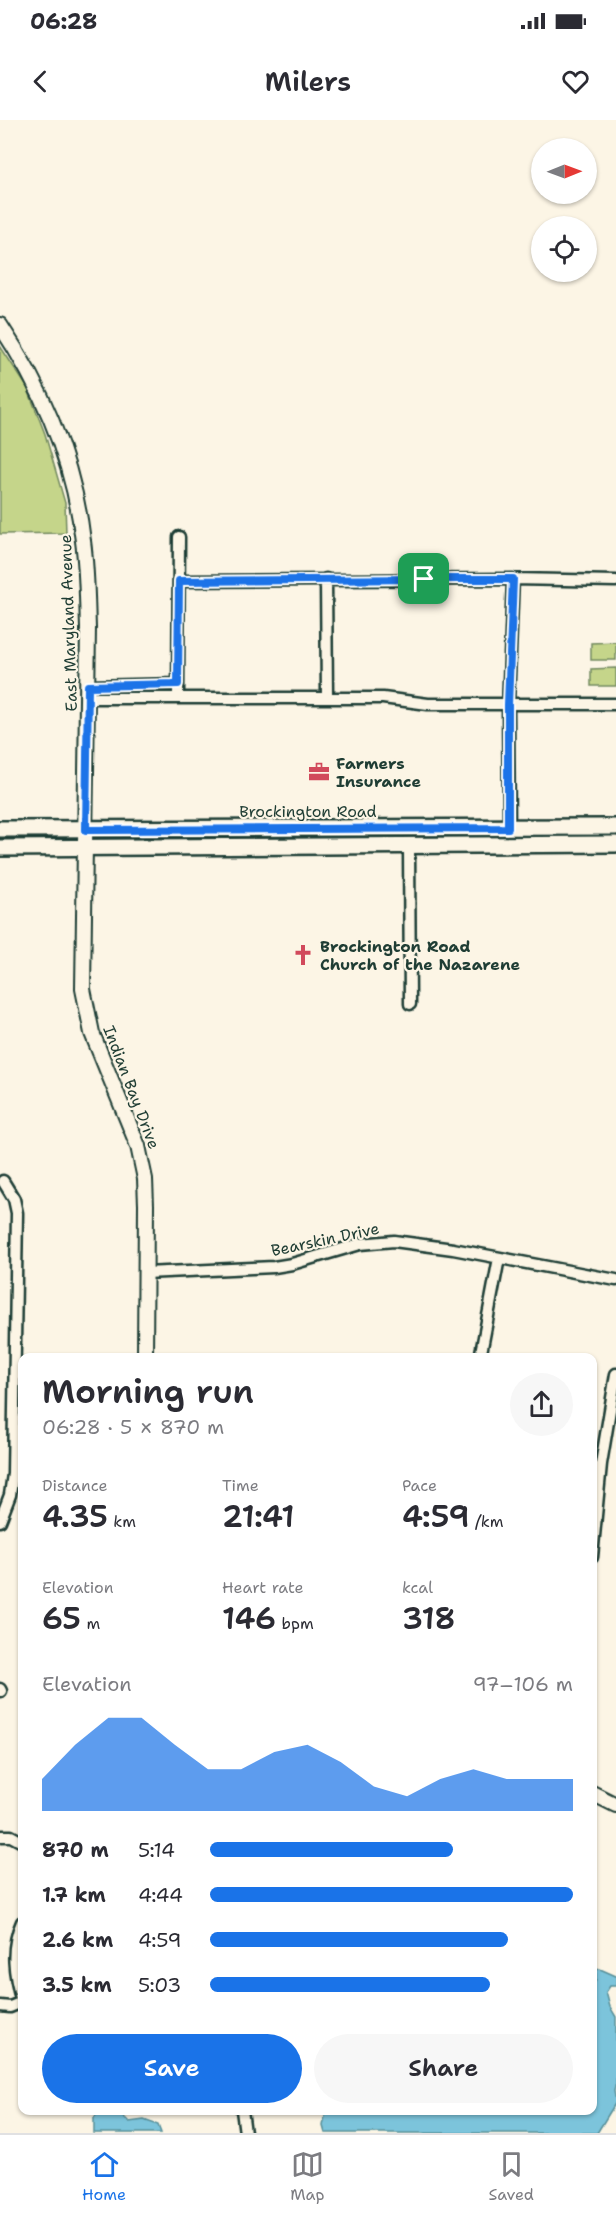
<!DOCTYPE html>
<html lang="en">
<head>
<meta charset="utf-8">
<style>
	:root { --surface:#fff; --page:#f7f7f7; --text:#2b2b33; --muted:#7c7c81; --line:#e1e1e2; --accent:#1a73e8 }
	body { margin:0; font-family:"Shantell Sans",sans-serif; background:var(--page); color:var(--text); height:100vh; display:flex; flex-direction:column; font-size:22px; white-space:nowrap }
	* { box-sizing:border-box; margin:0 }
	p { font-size:20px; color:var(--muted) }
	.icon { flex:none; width:33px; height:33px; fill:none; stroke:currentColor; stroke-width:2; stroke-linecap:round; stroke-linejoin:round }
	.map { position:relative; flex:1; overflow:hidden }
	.drawer { position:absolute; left:18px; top:1233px; width:579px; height:762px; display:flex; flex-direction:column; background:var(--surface); border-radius:12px; box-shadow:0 2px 4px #0004 }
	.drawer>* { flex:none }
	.needle { width:39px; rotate:89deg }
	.controls { position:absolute; left:531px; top:18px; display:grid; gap:12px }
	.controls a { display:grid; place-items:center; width:66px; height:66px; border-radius:50%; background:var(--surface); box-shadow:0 2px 4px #0004; font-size:30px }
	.pin { position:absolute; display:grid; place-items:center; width:51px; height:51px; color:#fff; margin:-26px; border-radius:12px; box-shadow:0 3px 9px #0006 }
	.round { display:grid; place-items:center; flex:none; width:63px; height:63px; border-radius:32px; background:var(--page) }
	.overview { display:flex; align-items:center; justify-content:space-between; height:102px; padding:0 24px }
	h1 { font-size:33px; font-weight:600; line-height:45px }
	.metrics { display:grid; grid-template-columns:repeat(3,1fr); gap:9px; height:102px; padding:6px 24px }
	.metrics div { display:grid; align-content:center }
	.metrics b { font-size:30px; font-weight:600 }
	.metrics small { font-size:16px; font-weight:400 }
	.metrics p { font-size:16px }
	.chart { height:168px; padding:12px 24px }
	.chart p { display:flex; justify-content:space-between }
	.chart svg { width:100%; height:108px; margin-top:6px; fill:var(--accent); opacity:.7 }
	.primary-button { display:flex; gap:12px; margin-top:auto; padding:12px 24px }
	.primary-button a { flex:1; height:69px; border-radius:36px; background:var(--accent); color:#fff; font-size:24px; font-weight:600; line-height:69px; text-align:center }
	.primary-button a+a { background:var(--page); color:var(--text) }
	ul { padding:0 24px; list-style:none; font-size:20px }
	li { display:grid; grid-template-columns:96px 72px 1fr; align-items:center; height:45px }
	li i { height:15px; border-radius:8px; background:var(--accent) }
	.status { display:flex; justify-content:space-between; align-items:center; height:42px; padding:0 30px; background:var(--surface); direction:ltr }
	.status svg { height:16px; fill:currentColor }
	header { display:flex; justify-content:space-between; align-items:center; height:78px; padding:0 24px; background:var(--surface); font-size:27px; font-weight:600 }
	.tabs { display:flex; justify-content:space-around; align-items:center; height:84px; border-top:2px solid var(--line); background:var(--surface); font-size:16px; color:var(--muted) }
	.tabs a { display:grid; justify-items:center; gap:3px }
	.tabs .on { color:var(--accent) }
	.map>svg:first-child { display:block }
</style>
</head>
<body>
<div class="status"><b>06:28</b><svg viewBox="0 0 49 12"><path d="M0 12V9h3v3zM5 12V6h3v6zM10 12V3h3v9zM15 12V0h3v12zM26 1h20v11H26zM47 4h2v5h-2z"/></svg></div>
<header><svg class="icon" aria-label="back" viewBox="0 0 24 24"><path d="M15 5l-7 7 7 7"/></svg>Milers<svg class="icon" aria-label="heart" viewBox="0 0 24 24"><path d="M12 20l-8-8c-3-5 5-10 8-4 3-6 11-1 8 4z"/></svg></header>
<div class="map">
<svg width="616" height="2013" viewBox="0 0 616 2013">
	<rect width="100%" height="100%" fill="#fcf5e5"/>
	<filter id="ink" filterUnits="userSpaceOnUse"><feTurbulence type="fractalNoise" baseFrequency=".0167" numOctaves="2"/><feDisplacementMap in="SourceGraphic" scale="12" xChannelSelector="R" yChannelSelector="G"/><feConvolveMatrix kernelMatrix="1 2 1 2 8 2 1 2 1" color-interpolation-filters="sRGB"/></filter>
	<g filter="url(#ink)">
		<path fill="#c5d58a" stroke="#72895f" stroke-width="1.5" d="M0,226L27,267L45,314L65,383L66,413L0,414Z
			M616,522V540H591V523Z
			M616,548V566H591V549Z"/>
		<path fill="#7bc4db" stroke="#568e98" stroke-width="1.5" d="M600,1849L616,1856V1866H610L606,1872L610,1887L616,1897V1963L614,1971L616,1982L597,2013H325L323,2006L326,1991L592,1990L593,1866L596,1859V1850Z
			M98,1992L121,1994L129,2002L144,2000L158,2005L161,2013H94V1998Z"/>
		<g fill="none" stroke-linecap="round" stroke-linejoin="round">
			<defs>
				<path id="minor" d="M326,459L327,577
					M179,461L513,459L616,461
					M88,566L178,564
					M88,578H383L428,584H616
					M178,578L179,417
					M509,708L508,585L513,459
					M409,726L410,884
					M145,1153L274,1147L292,1144L360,1124L394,1121L453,1129L616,1160
					M480,1238L499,1138
					M0,1401L10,1375L13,1354L17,1093L14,1079L3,1061
					M592,1437L601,1344L616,1254
					M0,1569L1,1571
					M0,1716H11L22,1722
					M22,1802C10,1828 14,1855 22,1882
					M0,1886L10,1887L22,1882
					M242,1990L245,2013"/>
				<path id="tertiary" d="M0,205C44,271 74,342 83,421C87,450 87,479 88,508L83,869L92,913L138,1026L145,1059L146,1085L145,1238
					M592,1673L616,1685"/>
				<path id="secondary" d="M0,709L616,707
					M0,728L616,724"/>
			</defs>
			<use href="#minor" stroke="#1f3d34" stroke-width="15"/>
			<use href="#tertiary" stroke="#1f3d34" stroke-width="18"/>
			<use href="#secondary" stroke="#1f3d34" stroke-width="20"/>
			<use href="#minor" stroke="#fcf5e5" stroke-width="10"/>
			<use href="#tertiary" stroke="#fcf5e5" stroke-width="14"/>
			<use href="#secondary" stroke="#fcf5e5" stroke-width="15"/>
		</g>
	</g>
	<g fill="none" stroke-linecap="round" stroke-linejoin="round" filter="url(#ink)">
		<defs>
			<path id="route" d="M424,459H513L508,585V708L86,710L88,566L178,564L179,461Z"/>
		</defs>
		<use href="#route" stroke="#fff" stroke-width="12"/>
		<use href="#route" stroke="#1a73e8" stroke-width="8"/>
	</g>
	<defs>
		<symbol id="office-bare" viewBox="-9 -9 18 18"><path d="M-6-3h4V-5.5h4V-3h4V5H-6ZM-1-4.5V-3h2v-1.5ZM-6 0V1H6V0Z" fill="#d1495b" stroke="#fcf5e5" stroke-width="2.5" paint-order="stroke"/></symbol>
		<symbol id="church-bare" viewBox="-9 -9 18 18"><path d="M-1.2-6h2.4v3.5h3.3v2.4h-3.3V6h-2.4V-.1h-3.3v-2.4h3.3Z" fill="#d1495b" stroke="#fcf5e5" stroke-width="2.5" paint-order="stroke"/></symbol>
	</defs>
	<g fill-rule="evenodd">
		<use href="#office-bare" x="304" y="637" width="30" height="30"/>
		<use href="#church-bare" x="288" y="820" width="30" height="30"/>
	</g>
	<g text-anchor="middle" stroke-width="4.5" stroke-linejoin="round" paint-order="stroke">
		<g font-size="16" fill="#1f3d34" stroke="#fcf5e5">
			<text transform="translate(68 503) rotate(-92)" y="6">East Maryland Avenue</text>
			<text x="308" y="697">Brockington Road</text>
			<text transform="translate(132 967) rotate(69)" y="6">Indian Bay Drive</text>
			<text transform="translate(325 1119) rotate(-12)" y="6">Bearskin Drive</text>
		</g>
		<g font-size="16" font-weight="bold" fill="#1f3d34" stroke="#fcf5e5" text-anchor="start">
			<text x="336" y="649">Farmers<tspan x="336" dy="18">Insurance</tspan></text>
			<text x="320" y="832">Brockington Road<tspan x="320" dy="18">Church of the Nazarene</tspan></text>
		</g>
	</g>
</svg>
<div class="controls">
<a><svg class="needle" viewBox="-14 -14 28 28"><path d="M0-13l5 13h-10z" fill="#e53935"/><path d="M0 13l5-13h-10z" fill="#7c7c81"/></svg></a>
<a><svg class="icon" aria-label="locate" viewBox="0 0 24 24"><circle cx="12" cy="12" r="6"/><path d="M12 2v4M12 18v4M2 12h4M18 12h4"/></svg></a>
</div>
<div class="pin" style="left:424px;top:459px;background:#1e9e55"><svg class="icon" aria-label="arrive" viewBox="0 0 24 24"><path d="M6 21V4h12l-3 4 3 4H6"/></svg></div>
<section class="drawer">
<div class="overview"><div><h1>Morning run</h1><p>06:28 · 5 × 870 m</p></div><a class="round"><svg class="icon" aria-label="share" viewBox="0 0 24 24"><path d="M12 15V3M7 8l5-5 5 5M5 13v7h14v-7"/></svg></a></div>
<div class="metrics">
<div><p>Distance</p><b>4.35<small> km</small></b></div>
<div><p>Time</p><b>21:41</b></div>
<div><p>Pace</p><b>4:59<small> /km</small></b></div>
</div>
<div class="metrics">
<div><p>Elevation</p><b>65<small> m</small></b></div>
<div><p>Heart rate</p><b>146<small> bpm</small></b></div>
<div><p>kcal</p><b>318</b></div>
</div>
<div class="chart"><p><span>Elevation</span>97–106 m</p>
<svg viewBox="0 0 160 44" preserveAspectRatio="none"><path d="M0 44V31L10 17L20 6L30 6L40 17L50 27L60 27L70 20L80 17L90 24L100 34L110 38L120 31L130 27L140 31L150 31L160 31V44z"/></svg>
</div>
<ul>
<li><b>870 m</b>5:14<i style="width:67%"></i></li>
<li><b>1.7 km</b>4:44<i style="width:100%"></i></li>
<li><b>2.6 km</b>4:59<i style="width:82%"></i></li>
<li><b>3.5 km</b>5:03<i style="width:77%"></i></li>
</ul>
<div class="primary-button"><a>Save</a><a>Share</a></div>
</section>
</div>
<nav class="tabs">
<a class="on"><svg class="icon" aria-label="home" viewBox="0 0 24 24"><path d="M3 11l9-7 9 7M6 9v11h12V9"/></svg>Home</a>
<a><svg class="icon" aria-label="map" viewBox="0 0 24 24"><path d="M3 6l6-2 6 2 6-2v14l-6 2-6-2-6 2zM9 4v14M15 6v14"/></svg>Map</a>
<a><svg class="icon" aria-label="saved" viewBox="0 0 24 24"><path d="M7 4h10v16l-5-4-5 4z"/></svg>Saved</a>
</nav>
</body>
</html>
